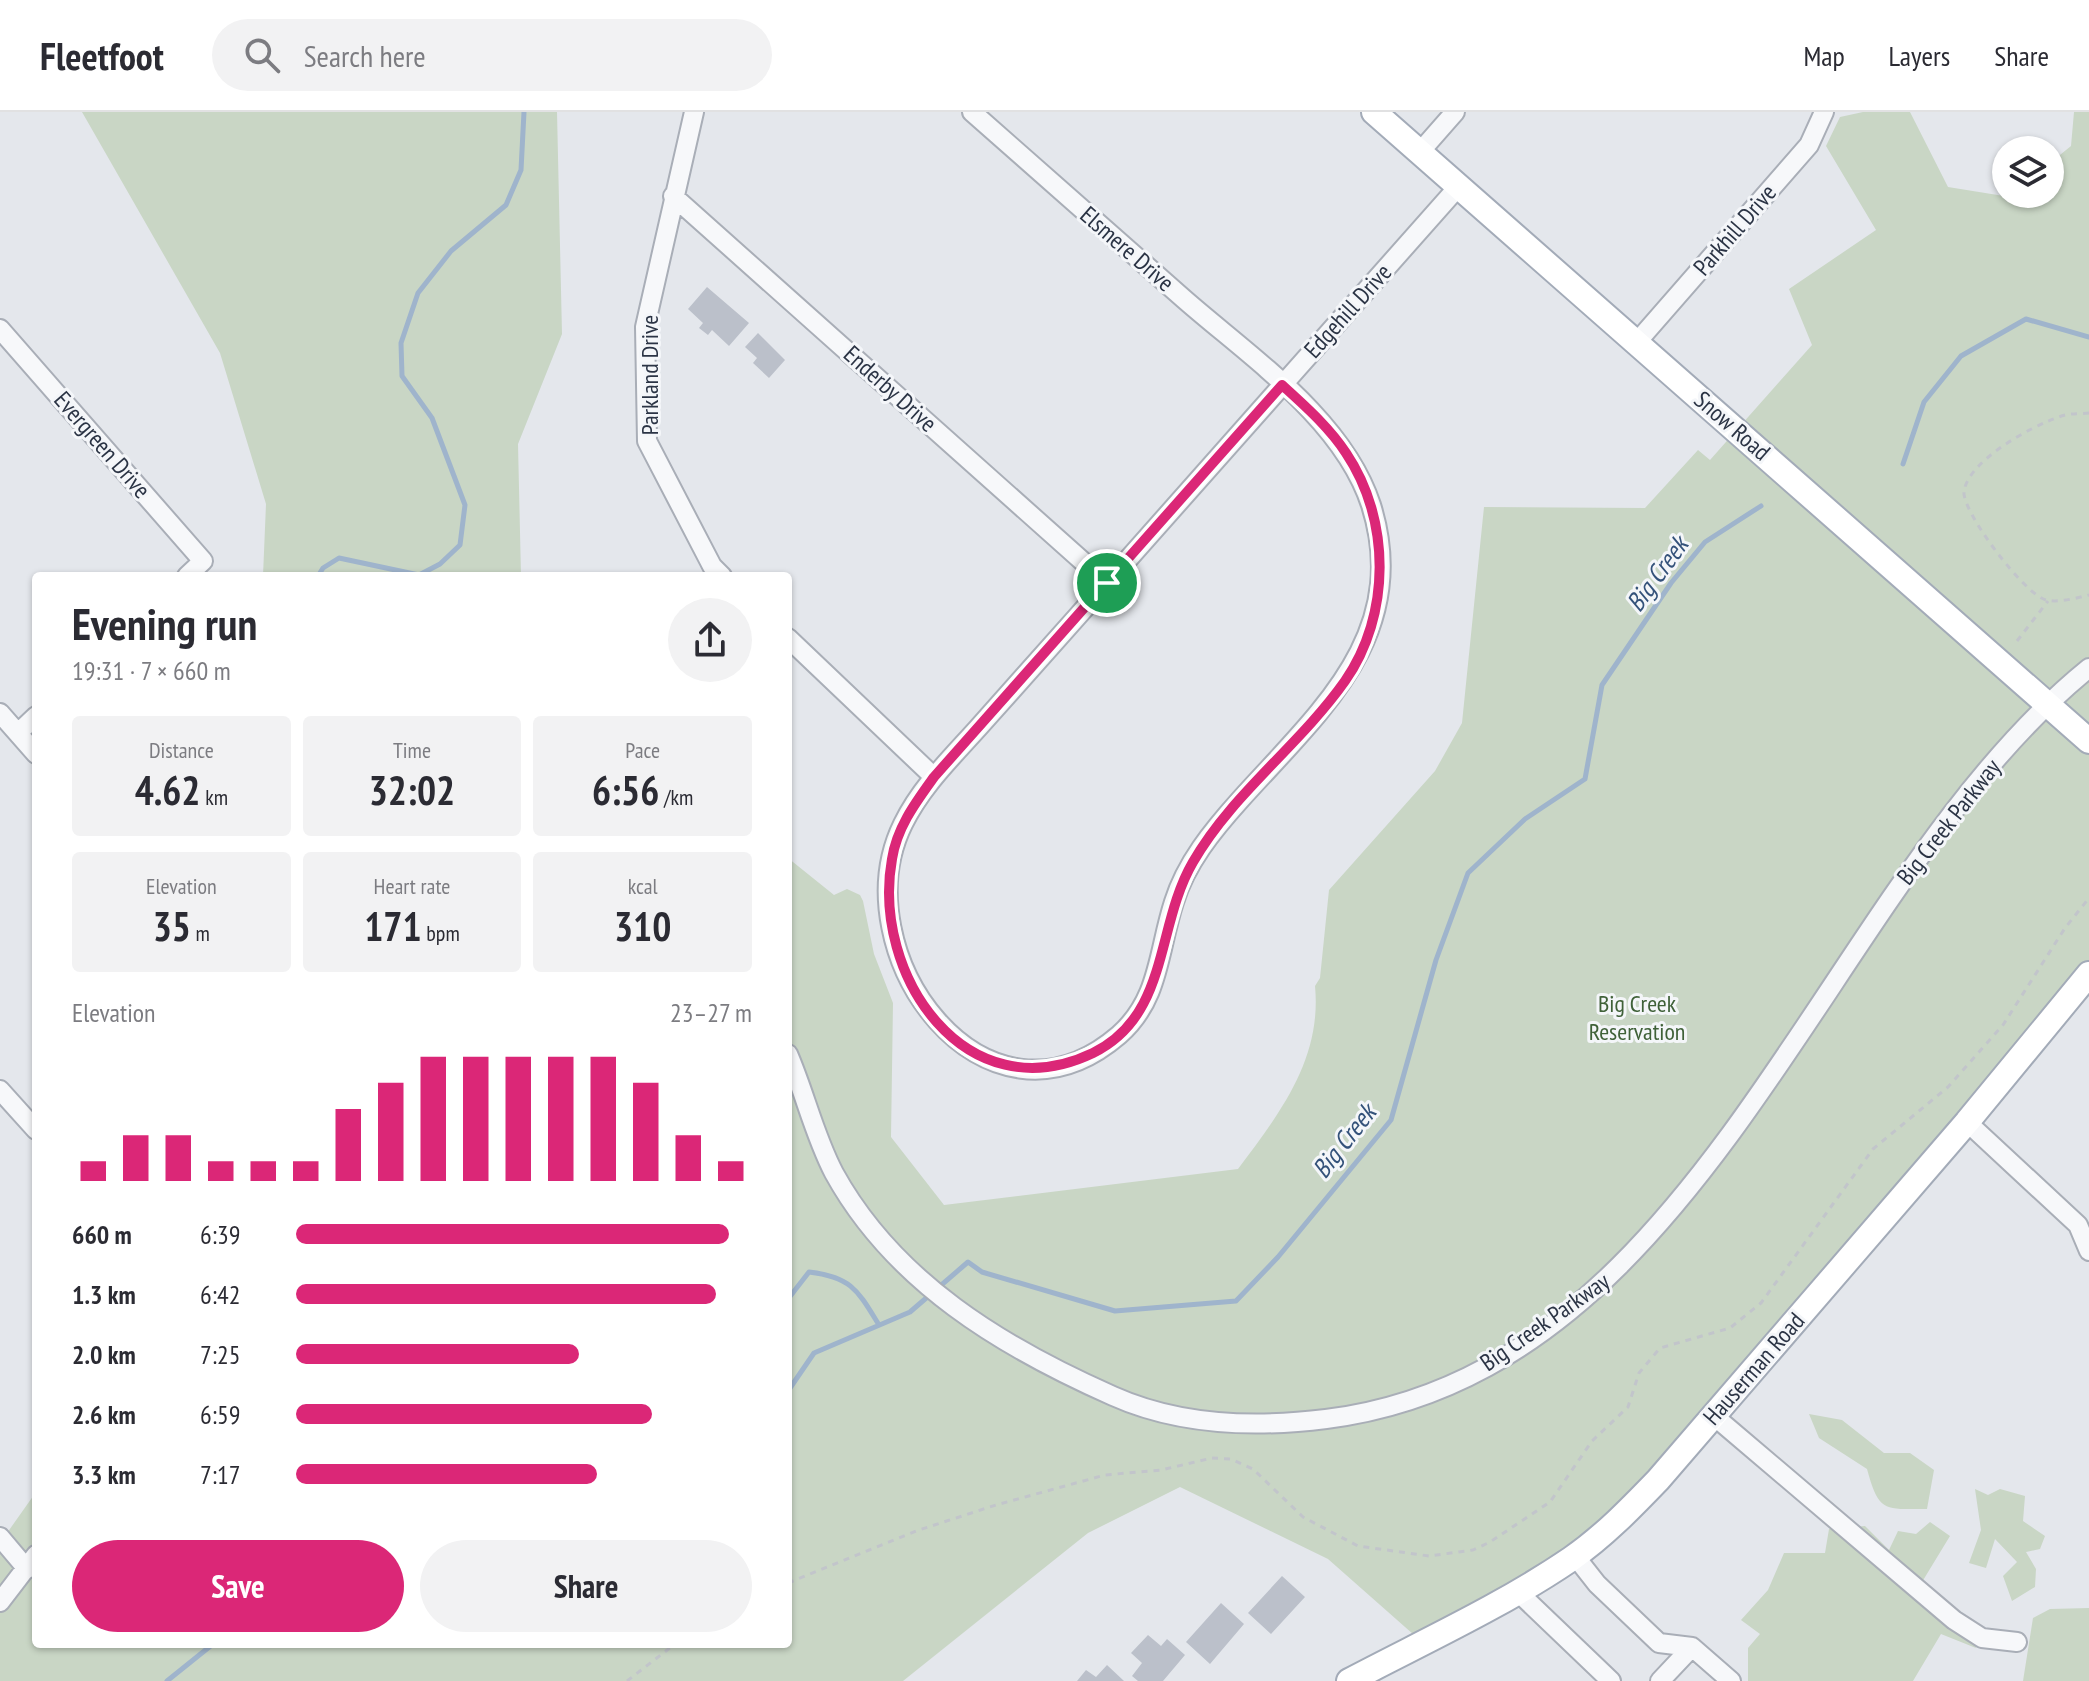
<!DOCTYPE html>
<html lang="en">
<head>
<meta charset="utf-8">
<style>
	:root { --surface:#fff; --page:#f2f2f3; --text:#2b2b33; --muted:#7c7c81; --line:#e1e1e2; --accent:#db2777 }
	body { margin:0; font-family:"PT Sans Narrow",sans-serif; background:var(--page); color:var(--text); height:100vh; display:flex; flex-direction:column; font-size:30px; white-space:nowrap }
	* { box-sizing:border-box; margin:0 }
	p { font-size:26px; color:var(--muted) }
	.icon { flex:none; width:44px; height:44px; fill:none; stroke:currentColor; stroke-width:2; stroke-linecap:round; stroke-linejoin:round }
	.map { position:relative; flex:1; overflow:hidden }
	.sheet { position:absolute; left:32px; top:460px; width:760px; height:1076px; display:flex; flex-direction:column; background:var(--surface); border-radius:8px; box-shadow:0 2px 6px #0004 }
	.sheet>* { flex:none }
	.fabs { position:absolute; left:1992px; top:24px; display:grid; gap:16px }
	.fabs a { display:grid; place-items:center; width:72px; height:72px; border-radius:50%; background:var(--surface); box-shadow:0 2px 6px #0004; font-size:40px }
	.pin { position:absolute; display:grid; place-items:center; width:68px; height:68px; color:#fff; margin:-34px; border:4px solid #fff; border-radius:50%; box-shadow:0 2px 8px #0007 }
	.round { display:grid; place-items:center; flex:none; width:84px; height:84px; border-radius:42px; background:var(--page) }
	.headline { display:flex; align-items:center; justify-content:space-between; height:136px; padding:0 40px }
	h1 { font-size:44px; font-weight:600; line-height:60px }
	.stats { display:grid; grid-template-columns:repeat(3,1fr); gap:12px; height:136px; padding:8px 40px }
	.stats div { display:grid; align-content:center; border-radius:8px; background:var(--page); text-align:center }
	.stats b { font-size:40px; font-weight:600 }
	.stats small { font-size:22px; font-weight:400 }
	.stats p { font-size:22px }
	.chart { height:224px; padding:16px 40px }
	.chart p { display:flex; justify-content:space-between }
	.chart svg { width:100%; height:144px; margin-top:8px; stroke:var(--accent); stroke-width:6 }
	.primary-button { display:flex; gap:16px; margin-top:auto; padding:16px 40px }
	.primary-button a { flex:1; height:92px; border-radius:48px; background:var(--accent); color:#fff; font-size:32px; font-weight:600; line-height:92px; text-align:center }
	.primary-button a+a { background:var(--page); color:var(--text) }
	ul { padding:0 40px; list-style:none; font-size:26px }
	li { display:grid; grid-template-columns:128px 96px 1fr; align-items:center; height:60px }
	li i { height:20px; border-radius:10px; background:var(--accent) }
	header { display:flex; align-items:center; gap:48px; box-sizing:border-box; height:112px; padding:0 40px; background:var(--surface); border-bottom:2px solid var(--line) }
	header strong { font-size:38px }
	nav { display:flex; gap:44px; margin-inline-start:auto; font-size:28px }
	.search { width:560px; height:72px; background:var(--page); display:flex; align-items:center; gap:20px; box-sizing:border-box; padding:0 28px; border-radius:44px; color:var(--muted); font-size:30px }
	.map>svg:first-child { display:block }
</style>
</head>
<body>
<header>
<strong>Fleetfoot</strong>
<div class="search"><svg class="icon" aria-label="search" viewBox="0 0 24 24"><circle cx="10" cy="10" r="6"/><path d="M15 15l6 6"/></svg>Search here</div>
<nav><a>Map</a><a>Layers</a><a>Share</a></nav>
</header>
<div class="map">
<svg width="2089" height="1569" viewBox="0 0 2089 1569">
	<rect width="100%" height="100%" fill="#e4e7ec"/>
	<path fill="#c9d6c5" d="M82,0H557L562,222L518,332L521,464H263L266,392L220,241Z
		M1863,0H1910L1948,75L2010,85L2050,82V51L2071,34L2074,0H2089V858L1603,1438L1422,1530L1328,1447L1180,1375L1088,1421L903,1569H0V1431L36,1380V1532H788V746L834,783L847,777L860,783L863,789L874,842L893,891L891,1025L944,1093L1238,1057C1280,1001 1322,947 1315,874L1320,866L1329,778L1435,659L1462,611L1484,395L1645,396L1698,338L1710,348L1812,233L1789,177L1876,118L1826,34L1840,5Z
		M1809,1302L1842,1308L1884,1341H1910L1934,1358L1927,1397C1884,1397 1879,1401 1867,1357L1819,1326Z
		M1975,1377L1988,1383L2000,1377L2025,1384L2023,1409L2045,1424L2040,1437L2026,1440L2036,1457L2035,1475L2012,1489L2003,1464L2017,1450L1995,1427L1986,1456L1969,1451L1981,1418Z
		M1930,1410L1950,1424L1922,1470L1967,1509L1976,1536L1941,1522L1913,1569H1748V1536L1760,1522L1741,1508L1768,1478L1784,1441H1825L1829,1417L1865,1414L1889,1438L1898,1419L1916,1422Z
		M2089,1496V1569H2023L2033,1506L2050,1497Z"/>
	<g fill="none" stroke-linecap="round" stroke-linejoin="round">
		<path stroke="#9fb4cc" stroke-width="5" d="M1903,352L1924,290L1961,244L2026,207L2089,225
			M318,464L323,456L339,446L419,463L440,452L460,433L465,393L432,306L402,264L401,231L418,181L451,139L506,93L521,58L524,0
			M788,1187L809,1160C852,1165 858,1179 879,1213
			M788,1279L814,1241L910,1200L968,1150L982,1160L1115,1199L1236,1189L1278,1145L1391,1008L1436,848L1468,761L1525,707L1585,667L1602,573L1671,471L1705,430L1761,394
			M167,1569L213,1532"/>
	</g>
	<path fill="#bbc0ca" d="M707,175L749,211L729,234L712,218L708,223L699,216L703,211L688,197Z
		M758,221L785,248L769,266L753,251L757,246L745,235Z
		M1282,1464L1305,1485L1271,1522L1248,1501Z
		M1221,1491L1244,1512L1210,1552L1186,1530Z
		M1148,1523L1161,1534L1167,1527L1185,1543L1163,1569H1138L1132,1564L1142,1551L1131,1541Z
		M1107,1553L1124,1569H1077L1086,1558L1096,1565Z"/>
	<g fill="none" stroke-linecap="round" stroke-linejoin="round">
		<defs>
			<path id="minor" d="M694,0L645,215L647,329L712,454L722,464
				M972,0C1043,62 1113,125 1184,187C1249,244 1343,307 1371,393C1412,523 1318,601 1240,688C1213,718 1186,751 1174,790C1158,839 1160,887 1119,923C985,1038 840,840 903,712C921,675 951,646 978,616C1011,579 1044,542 1076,506C1204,362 1331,218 1458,75
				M1419,41L1455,0
				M673,84L1107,471
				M0,217L203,449L187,464
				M1637,230L1809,33L1824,0
				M788,526L934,665
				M0,601L36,642
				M18,621L36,604
				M788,942C805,981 814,1023 834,1061C894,1170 1002,1235 1113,1284C1180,1314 1254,1316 1326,1307C1707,1259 1822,772 2089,556
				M0,978L36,1018
				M1967,1010L2078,1113L2089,1139
				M1714,1304L1954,1508L1982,1526L2017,1530
				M0,1425L27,1457
				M1575,1444L1597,1472L1659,1531L1692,1535L1731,1569
				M1518,1480L1611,1569
				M0,1490L36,1443
				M1660,1569L1692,1535"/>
			<path id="major" d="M1374,0L2089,629
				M1349,1569C1423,1530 1502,1494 1571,1447C1604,1424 1631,1396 1658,1368L1967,1010L2089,862"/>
		</defs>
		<use href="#minor" stroke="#a9aeb7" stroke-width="22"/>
		<use href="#major" stroke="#a3abb8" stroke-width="28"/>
		<path stroke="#c2c5cb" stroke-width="3" stroke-dasharray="6 6" stroke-linecap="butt" d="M2089,301C2079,302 2068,301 2059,305C2032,314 1969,348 1964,379C1961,399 2025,483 2046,488C2058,491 2077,486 2089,483
			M2017,529L2048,489
			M788,1471L916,1419L996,1393L1105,1363L1161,1358L1212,1346L1231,1347L1253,1357L1303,1405L1358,1434L1429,1444L1473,1438L1490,1430L1550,1390L1592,1329L1628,1295L1639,1261L1660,1236L1730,1216L1761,1191L1873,1037L1948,975L2003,913L2065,816L2089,786
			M627,1569L675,1532"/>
		<use href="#minor" stroke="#f7f8fa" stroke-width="18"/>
		<use href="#major" stroke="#fff" stroke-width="24"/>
	</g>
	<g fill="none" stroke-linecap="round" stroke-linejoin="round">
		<defs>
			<path id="route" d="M1282,273C1305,294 1329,315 1346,341C1391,408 1391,503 1345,569C1299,634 1232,682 1193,750C1155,815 1170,903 1093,941C966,1002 871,863 892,747C897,715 916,690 934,665Z"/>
		</defs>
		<use href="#route" stroke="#fff" stroke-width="16"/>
		<use href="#route" stroke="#db2777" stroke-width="10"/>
	</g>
	<g text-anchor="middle" stroke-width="6" stroke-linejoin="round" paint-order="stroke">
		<g font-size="24" fill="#2b3445" stroke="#f4f6f9">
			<text transform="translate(1735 118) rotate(-49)" y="8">Parkhill Drive</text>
			<text transform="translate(1127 137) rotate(41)" y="8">Elsmere Drive</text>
			<text transform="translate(1348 199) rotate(-48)" y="8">Edgehill Drive</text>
			<text transform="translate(650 263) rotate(-90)" y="8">Parkland Drive</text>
			<text transform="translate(890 277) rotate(42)" y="8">Enderby Drive</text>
			<text transform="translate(1732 314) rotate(41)" y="8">Snow Road</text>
			<text transform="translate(102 333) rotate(49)" y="8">Evergreen Drive</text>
			<text transform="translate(1949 710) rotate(-52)" y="8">Big Creek Parkway</text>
			<text transform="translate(1545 1210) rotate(-35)" y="8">Big Creek Parkway</text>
			<text transform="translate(1754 1257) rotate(-49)" y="8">Hauserman Road</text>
		</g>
		<g font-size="24" fill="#3f6138" stroke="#f4f6f9">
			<text x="1637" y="900">Big Creek<tspan x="1637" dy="28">Reservation</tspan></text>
		</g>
		<g font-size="26" font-style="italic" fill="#34527a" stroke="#f4f6f9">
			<text transform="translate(1657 462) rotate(-54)" y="9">Big Creek</text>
			<text transform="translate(1344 1029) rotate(-52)" y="9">Big Creek</text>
		</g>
	</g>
</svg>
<div class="fabs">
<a><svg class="icon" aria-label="layers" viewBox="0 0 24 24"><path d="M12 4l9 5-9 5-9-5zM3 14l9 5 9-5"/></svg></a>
</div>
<div class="pin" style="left:1107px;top:471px;background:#1e9e55"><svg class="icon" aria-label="arrive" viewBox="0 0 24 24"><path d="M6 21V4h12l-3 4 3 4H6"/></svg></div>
<section class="sheet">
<div class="headline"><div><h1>Evening run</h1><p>19:31 · 7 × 660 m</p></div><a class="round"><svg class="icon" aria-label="share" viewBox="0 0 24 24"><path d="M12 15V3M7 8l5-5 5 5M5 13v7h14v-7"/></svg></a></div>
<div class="stats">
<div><p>Distance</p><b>4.62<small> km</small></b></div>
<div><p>Time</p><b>32:02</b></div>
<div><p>Pace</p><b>6:56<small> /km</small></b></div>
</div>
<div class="stats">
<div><p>Elevation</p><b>35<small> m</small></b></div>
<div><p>Heart rate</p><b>171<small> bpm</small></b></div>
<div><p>kcal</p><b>310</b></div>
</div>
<div class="chart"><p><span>Elevation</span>23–27 m</p>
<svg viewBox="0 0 160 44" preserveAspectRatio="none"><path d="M5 44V38M15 44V30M25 44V30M35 44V38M45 44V38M55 44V38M65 44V22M75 44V14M85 44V6M95 44V6M105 44V6M115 44V6M125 44V6M135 44V14M145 44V30M155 44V38"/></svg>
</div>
<ul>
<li><b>660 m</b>6:39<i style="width:95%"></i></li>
<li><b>1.3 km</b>6:42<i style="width:92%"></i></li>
<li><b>2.0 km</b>7:25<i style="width:62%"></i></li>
<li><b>2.6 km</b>6:59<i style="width:78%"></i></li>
<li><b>3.3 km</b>7:17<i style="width:66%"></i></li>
</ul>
<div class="primary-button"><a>Save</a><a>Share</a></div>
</section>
</div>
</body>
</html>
